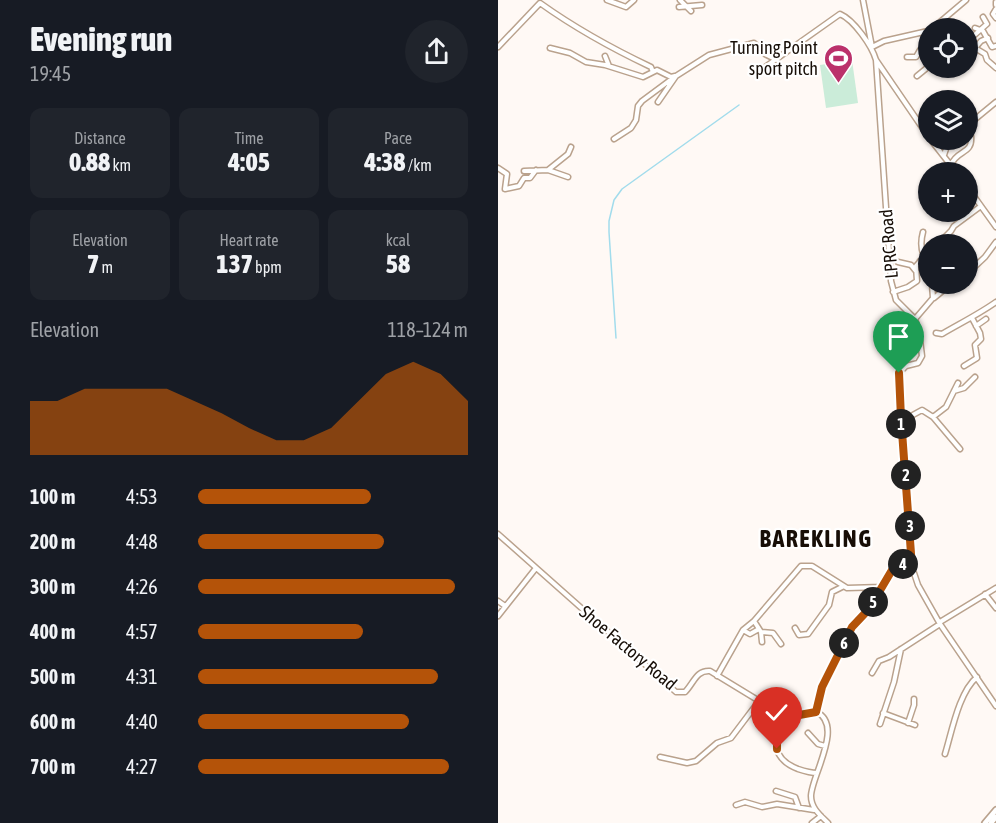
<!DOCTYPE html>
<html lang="en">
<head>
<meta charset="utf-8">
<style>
	:root { --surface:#171b24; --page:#20242c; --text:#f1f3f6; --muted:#9ea1a6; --accent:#b45309 }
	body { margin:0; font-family:"Asap Condensed",sans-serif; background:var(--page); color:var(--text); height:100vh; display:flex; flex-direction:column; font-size:22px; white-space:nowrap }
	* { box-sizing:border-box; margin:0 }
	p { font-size:20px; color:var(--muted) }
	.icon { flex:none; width:33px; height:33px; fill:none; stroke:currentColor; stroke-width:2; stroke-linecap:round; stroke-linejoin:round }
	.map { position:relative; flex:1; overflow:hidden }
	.sheet { display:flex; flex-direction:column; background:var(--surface); width:498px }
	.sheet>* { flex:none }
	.buttons { position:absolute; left:420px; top:18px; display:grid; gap:12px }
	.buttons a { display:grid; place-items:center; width:60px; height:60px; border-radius:50%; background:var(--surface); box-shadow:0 2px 4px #0004; font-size:30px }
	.pin { position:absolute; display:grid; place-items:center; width:51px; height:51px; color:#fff; margin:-62px -26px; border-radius:50% 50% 50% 0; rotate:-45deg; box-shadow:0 0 6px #0007 }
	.pin .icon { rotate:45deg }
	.km { position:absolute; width:30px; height:30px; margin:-15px; border-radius:50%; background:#222; color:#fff; font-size:16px; line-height:30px; text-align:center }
	.round { display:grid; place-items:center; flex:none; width:63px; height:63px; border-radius:32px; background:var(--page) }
	.overview { display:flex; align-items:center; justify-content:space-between; height:102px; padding:0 30px }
	h1 { font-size:33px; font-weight:800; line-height:45px }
	.metrics { display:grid; grid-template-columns:repeat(3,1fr); gap:9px; height:102px; padding:6px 30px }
	.metrics div { display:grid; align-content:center; border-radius:12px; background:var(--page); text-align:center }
	.metrics b { font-size:26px; font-weight:800 }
	.metrics small { font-size:16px; font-weight:400 }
	.metrics p { font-size:16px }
	.chart { height:168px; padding:12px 30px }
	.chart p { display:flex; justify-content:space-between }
	.chart svg { width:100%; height:108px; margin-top:6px; fill:var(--accent); opacity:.7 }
	ul { padding:0 30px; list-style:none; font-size:20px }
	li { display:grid; grid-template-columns:96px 72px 1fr; align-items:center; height:45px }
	li i { height:15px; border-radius:8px; background:var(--accent) }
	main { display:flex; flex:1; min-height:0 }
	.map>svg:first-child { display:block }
</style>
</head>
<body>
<main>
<section class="sheet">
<div class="overview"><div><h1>Evening run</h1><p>19:45</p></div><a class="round"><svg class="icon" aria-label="share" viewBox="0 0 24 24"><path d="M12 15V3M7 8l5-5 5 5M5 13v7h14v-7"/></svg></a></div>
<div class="metrics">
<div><p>Distance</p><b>0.88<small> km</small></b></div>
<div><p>Time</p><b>4:05</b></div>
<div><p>Pace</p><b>4:38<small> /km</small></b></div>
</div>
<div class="metrics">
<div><p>Elevation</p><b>7<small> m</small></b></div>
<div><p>Heart rate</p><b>137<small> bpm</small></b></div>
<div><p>kcal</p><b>58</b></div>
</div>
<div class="chart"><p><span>Elevation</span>118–124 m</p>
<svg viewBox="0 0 160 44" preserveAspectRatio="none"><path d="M0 44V22L10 22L20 17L30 17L40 17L50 17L60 22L70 27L80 33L90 38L100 38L110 33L120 22L130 11L140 6L150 11L160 22V44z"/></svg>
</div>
<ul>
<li><b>100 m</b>4:53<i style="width:64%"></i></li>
<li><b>200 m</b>4:48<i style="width:69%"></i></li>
<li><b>300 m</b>4:26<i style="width:95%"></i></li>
<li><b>400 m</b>4:57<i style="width:61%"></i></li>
<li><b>500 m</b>4:31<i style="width:89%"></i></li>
<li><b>600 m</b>4:40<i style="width:78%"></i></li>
<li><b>700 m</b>4:27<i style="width:93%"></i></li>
</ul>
</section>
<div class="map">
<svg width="498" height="823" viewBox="0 0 498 823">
	<rect width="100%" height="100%" fill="#fff9f5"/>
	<path fill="#cbecd9" d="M354,60L360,103L328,108L322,65Z"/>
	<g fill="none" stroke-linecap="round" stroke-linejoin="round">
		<path stroke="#a2dcec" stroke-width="1.5" d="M118,338L111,232V221L116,200L124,189L241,105"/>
		<defs>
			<path id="minor" d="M109,0L128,7L136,0
				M182,0L193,11
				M365,0L374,47L386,41L430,31
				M498,2V5
				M181,7L204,5
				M498,9L495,14L498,18
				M435,28L468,0
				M477,28L485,31L494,47L498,46
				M427,33L430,39
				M490,38L483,41L477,48L487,54L489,60L498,68
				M472,39L489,24L485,17
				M0,47L42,3C77,28 115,49 153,67L155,72
				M52,48L72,53L88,62L107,65L145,77L159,70L173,77L177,76
				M107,56L111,66
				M409,57H418L422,50L430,47
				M378,60L393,281L398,300L417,319L421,332L424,356L420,363L408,366L401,373L403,418L414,567L420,585L442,624L498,706
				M260,72L342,14C356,20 374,46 378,60L430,136
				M419,76L430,67
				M160,102L178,76L211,55L256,43L267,54L279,60
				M470,125L498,102
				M116,139L133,128L138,120L140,106L144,101L175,78
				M433,140L458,172
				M446,155L451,140
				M453,165C459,149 475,155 473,136
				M0,168L9,174L7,189L21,186L26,178H32L38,170
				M50,170L70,154L73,147
				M26,171L50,170L70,177
				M470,188L498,227
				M425,232C422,243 423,254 430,263
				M447,244V237L453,231L456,226L483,206
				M422,261L430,279
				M400,262L413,265L417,270
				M470,273L487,257L498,242
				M395,292L410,287L419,281L418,266L426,257
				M436,298L453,284
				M417,319L435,298L434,284
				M478,326L488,319
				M438,333L444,334C461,324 481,314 498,302
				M466,366L479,358L477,345L483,339L482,333L474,318
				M456,391L466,388L477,377
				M435,417L448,407L460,383
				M403,418L413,416L424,410L435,417L462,449
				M0,534L178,692H187C196,683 198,670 212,671L286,716L318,712C347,724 313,777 313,796C313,808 322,815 330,823
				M487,594L498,608
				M0,601L7,606
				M0,616L38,568
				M256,621L263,632L275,633L283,644
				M442,622L498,588
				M297,628L301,635L310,634L331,605L334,592L344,587
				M245,630L252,634L261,629
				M263,632L264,642
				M374,673L381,661L391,657L442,624
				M219,676L245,630L256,621L303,566H314L349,588L384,587
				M318,712L324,687L354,627L371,609L397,565L404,564L414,567
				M385,713L417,725
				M283,715C276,740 272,758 300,769C306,771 312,773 319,773
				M410,723L416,705V699
				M382,724L396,682L403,649
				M310,733L320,744L327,746
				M447,754C454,731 461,692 479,677
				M162,757L189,763L198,761L219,743L233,738L261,701
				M278,791L297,797L301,808
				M238,805L247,802L264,807L279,804L316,810
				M314,823L323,816"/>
			<path id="major" d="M487,823L498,810
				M493,823L498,817"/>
		</defs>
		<use href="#minor" stroke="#baa28d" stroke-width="7"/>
		<use href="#major" stroke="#baa28d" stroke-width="8"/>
		<use href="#minor" stroke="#fff" stroke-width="4"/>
		<use href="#major" stroke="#fff" stroke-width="4.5"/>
	</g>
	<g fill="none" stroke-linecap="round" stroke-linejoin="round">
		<defs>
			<path id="route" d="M279,749V731L283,715L290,717L318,712L324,687L354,627L371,609L397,565L404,564L414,567L403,418L401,373"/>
		</defs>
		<use href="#route" stroke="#fff" stroke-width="12"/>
		<use href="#route" stroke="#b45309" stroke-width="8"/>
	</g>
	<defs>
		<symbol id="stadium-pin" viewBox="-11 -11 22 30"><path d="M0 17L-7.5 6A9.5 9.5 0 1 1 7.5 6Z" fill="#bb316b" stroke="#fff"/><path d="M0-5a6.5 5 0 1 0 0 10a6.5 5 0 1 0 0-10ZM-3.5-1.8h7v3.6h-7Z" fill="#fff"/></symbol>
	</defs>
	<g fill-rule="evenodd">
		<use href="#stadium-pin" x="324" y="42" width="33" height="45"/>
	</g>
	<g text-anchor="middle" stroke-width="4.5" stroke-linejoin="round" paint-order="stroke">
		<g font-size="18" fill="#170e07" stroke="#fff" text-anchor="end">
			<text x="320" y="54">Turning Point<tspan x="320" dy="21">sport pitch</tspan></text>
		</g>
		<g font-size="18" fill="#170e07" stroke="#fff">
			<text transform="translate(391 244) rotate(-95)" y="6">LPRC Road</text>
			<text transform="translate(130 648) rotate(40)" y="6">Shoe Factory Road</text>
		</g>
		<g font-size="24" font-weight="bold" letter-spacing="1.5" fill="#170e07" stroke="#fff">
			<text x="318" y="547">BAREKLING</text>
		</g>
	</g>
</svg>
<div class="buttons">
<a><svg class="icon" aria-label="locate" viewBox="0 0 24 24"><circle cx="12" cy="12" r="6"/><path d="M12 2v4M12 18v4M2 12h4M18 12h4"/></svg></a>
<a><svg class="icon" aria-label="layers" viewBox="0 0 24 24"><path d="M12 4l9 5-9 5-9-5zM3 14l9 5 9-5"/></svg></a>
<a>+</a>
<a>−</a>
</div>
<div class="pin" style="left:401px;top:373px;background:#1e9e55"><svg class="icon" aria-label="arrive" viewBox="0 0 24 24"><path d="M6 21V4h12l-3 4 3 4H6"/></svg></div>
<div class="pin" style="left:279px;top:749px;background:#d93025"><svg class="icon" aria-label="check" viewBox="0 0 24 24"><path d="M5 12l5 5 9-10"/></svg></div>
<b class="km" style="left:403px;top:424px">1</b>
<b class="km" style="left:408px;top:475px">2</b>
<b class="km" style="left:412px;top:526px">3</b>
<b class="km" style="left:405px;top:564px">4</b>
<b class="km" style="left:375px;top:602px">5</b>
<b class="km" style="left:346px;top:643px">6</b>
</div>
</main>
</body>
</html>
